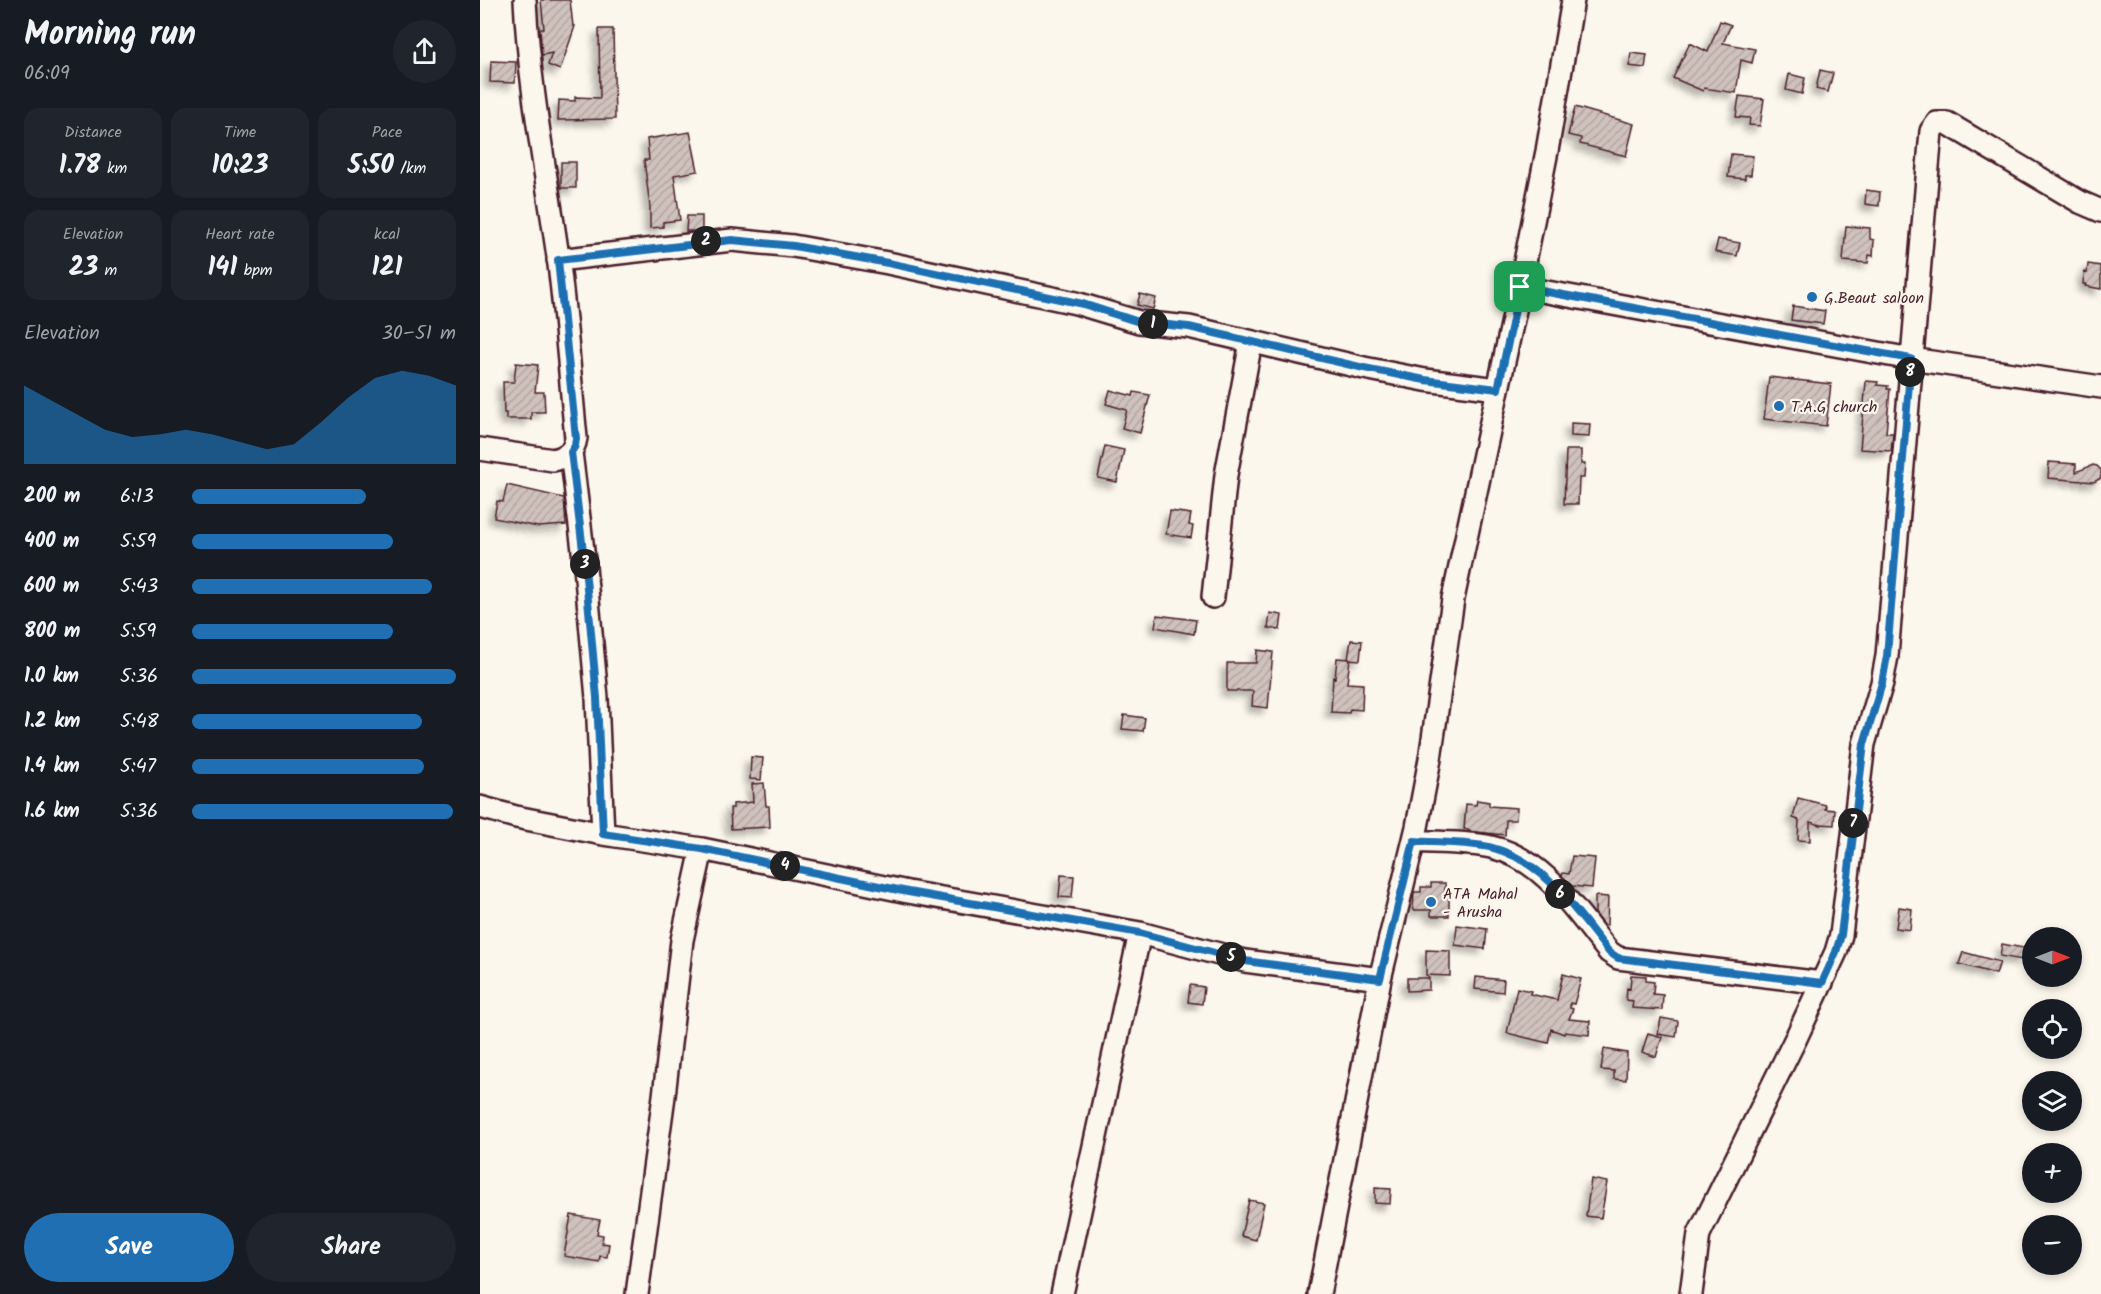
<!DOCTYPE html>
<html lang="en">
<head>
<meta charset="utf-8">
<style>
	:root { --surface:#171b24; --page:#20242c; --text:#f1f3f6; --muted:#9ea1a6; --accent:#1f6fb2 }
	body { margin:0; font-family:Kalam,sans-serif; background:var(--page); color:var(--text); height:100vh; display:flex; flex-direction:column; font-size:22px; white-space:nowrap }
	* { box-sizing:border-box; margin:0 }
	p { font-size:20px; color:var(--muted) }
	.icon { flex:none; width:33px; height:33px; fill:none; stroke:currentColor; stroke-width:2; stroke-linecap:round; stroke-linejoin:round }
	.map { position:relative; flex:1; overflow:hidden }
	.details { display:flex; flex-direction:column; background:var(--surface); width:480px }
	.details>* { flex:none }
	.needle { width:39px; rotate:90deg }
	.fabs { position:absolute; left:1542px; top:927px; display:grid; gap:12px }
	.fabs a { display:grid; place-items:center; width:60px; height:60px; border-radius:50%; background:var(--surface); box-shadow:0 3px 9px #0003; font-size:30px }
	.pin { position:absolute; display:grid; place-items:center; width:51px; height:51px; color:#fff; margin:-26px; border-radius:12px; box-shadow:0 3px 9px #0006 }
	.km { position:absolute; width:30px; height:30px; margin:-15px; border-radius:50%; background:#222; color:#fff; font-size:16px; line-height:30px; text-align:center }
	.round { display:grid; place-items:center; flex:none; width:63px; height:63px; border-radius:32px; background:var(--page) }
	.summary { display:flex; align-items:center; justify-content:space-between; height:102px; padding:0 24px }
	h1 { font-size:33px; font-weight:700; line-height:45px }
	.metrics { display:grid; grid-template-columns:repeat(3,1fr); gap:9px; height:102px; padding:6px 24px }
	.metrics div { display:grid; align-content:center; border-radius:15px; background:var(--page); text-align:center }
	.metrics b { font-size:26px; font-weight:700 }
	.metrics small { font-size:16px; font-weight:400 }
	.metrics p { font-size:16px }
	.chart { height:168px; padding:12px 24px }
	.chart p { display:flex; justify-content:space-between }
	.chart svg { width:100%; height:108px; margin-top:6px; fill:var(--accent); opacity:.7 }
	.button { display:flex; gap:12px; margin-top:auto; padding:12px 24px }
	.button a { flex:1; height:69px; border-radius:36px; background:var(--accent); color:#fff; font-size:24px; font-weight:700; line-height:69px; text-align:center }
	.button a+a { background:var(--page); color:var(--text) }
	ul { padding:0 24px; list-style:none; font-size:20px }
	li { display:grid; grid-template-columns:96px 72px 1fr; align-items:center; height:45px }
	li i { height:15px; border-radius:8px; background:var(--accent) }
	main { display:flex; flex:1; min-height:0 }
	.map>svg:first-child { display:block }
</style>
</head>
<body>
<main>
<section class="details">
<div class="summary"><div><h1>Morning run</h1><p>06:09</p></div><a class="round"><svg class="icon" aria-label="share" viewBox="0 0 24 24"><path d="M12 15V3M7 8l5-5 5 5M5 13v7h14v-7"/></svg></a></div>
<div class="metrics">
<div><p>Distance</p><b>1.78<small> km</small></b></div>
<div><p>Time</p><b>10:23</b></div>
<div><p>Pace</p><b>5:50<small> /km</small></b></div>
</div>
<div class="metrics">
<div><p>Elevation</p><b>23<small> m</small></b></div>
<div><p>Heart rate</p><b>141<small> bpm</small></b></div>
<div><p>kcal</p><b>121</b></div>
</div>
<div class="chart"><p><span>Elevation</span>30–51 m</p>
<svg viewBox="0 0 160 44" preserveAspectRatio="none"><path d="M0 44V12L10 18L20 24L30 30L40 33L50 32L60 30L70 32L80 35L90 38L100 36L110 27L120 17L130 9L140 6L150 8L160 12V44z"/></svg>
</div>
<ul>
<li><b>200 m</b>6:13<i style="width:66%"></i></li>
<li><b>400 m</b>5:59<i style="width:76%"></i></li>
<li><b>600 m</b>5:43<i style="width:91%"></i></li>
<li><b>800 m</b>5:59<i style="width:76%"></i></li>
<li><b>1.0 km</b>5:36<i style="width:100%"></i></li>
<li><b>1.2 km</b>5:48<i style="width:87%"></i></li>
<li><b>1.4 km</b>5:47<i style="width:88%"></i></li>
<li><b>1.6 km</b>5:36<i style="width:99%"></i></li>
</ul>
<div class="button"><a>Save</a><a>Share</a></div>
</section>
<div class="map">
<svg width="1621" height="1294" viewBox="0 0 1621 1294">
	<defs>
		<pattern id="building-hatch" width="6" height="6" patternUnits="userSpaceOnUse" patternTransform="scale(1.5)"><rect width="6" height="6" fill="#cfc2bc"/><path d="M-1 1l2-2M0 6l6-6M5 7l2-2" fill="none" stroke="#b3a6a2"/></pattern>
		<filter id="shadow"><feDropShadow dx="-5.5" dy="5.5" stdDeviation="3" flood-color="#0004"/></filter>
	</defs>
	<rect width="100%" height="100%" fill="#fbf7ec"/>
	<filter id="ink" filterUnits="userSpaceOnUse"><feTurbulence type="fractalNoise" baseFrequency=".0167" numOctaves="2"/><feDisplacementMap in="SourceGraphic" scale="12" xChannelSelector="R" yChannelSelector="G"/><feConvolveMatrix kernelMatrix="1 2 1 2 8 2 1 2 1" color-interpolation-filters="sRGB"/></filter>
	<g filter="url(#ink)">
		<path fill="url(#building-hatch)" stroke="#4a1f2b" stroke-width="1.5" filter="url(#shadow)" d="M61,0H90L93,26H95L80,70L68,65L72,53L62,55L60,29H64Z
			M1240,21L1251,25L1243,43L1275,49L1272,63L1261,60L1256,93L1224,88L1223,91L1193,78L1210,43L1228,52Z
			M119,29H133L135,119L78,120L79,100L95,101V97L120,98Z
			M1151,53L1167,55L1165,68L1149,66Z
			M11,61L36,62L35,83L10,82Z
			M1340,70L1353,73L1348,92L1336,89Z
			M1309,74L1325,78L1322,94L1306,90Z
			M1259,96L1284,99L1280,126L1269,125L1270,118L1256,117Z
			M1095,107L1154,124L1146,156L1100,144L1101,138L1088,135Z
			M210,132L218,171L194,175L200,220L183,222V227L170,228V207L164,160H169L167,139Z
			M1251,154L1273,156L1271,175H1265V179L1248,177Z
			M81,162H96V188H81Z
			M1386,190L1400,192L1399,206L1385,204Z
			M207,216H222V231H206Z
			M1366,226L1390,228V239L1394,240L1393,256L1389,255L1388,263L1363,261Z
			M1238,239L1260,243L1257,256L1235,252Z
			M1608,264L1621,266V289L1605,286L1606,284H1603L1604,272L1607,273Z
			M660,294L676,298L673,309L657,305Z
			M1313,306L1345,311L1343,324L1311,320Z
			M36,363L58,365L55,392H64L65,412H51V419H26V413H24L23,382H34Z
			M1289,377L1351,384L1346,426L1284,419Z
			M1386,381L1398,382L1397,385L1408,386L1407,389H1410L1406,433H1413L1411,451L1380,449Z
			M630,390L653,396L654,392L670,395L660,433L642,428L647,410L626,404Z
			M1091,423L1110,424L1109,437L1091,436Z
			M625,446L644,450L637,482L618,478Z
			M1086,450H1101V464H1105L1104,478H1099L1098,504H1084Z
			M1569,462L1596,464V472L1613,465L1617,466L1621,470V478L1614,482L1568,478Z
			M27,485L84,498L86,525L58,527L14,518L17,501L23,502Z
			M690,511L711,514L709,525L713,526L711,538L686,534Z
			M790,613L802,615L800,630L788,628Z
			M677,615L716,620L714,634L675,627Z
			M871,640L882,641L880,660L868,659Z
			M777,650L793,652L788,708L772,706L773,691H747V663H776Z
			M857,658L870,659L867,683L883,684L882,710L870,709L869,713L851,712L853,677L855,678Z
			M644,715L665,718L663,731L642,729Z
			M271,757L283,758L281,780L270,779Z
			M284,783L286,806H289L290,827L251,829L250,808H253V804L273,802L272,784Z
			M1318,798L1346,805L1345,809L1355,810L1354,825L1341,824V825L1330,822V841L1318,840L1319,820L1313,818Z
			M997,800L1009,802V806L1037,808L1036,820H1026L1025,835L988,831V829H984L986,804L996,805Z
			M1092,856L1115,858L1112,888L1092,886L1082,876L1083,873L1089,874Z
			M581,875L594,876L592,898L579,897Z
			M951,883H965V895H969V916H951V910H933L934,892H941V887H951Z
			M1115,896L1128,897L1127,925H1124L1115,913Z
			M1419,907L1432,909L1430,930L1416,928Z
			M977,925L1007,929L1005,949L975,945Z
			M1522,944L1544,948L1542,960L1520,956Z
			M946,950L970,951V976L946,975Z
			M1483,952L1520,962L1516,974L1479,964Z
			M1083,974L1101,979L1094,1004L1090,1003V1008L1093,1009L1089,1019L1110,1021L1109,1035L1085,1032L1084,1034L1071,1029L1068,1043L1027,1033L1037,988L1051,991L1050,994L1077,1000Z
			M1151,975L1166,976V981L1174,982L1173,994L1183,995L1182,1010L1152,1008L1153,1001L1146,1000L1147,988L1150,989Z
			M996,977L1024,980L1023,992L995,989Z
			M927,978H949V990L927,991Z
			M710,985L724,987L722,1004L708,1002Z
			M1181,1018L1198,1021L1196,1037L1178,1034Z
			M1168,1033L1182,1037L1176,1057L1162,1052Z
			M1124,1049L1147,1053L1146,1080L1134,1079V1071L1121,1070Z
			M1111,1179L1127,1182L1121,1218L1106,1216Z
			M895,1188L911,1189L910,1204L895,1203Z
			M769,1200L784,1203L776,1240L761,1236Z
			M91,1215L120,1220L117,1234L123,1235L122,1243L129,1244L127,1257L120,1256L119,1262L84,1256Z"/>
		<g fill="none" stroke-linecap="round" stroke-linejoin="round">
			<defs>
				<path id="minor" d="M78,260L252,240L313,246L408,263L596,303L659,322L709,327L884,368L945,380L1018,389
					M1040,287L1431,359L1621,387
					M0,449L73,460C86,457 94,452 96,438C90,378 86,317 78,257C66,172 49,86 45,0
					M91,452L105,567L117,698L123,834
					M733,597L746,475L771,342
					M0,807L36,817L123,834L222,849L428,892L660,933L765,961L900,979
					M934,841C959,843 987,842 1011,847C1065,859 1096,912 1129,952L1138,958L1342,983
					M157,1294L184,1096L202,940L222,849
					M582,1294L660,933
					M839,1294L900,979L937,827L950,759L973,599L1040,287L1067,151L1093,0
					M1211,1294L1219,1234L1316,1038L1356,952L1361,935L1384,744L1402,683L1407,656L1451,131L1457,123H1467L1600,202L1621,211"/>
			</defs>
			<use href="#minor" stroke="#4a1f2b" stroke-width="26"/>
			<use href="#minor" stroke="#fbf7ec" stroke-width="21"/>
		</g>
	</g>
	<g fill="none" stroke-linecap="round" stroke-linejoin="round" filter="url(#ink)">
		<defs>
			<path id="route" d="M252,240L314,246L408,263L603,304L659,322L709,327L884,368L945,380L1018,389L1040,287L1431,359L1407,656L1402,683L1384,744L1361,935L1356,952L1342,983L1138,958L1129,952C1096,912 1066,862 1013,848C990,842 957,843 934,841L900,979L765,961L660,933L428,892L222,849L123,834L117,698L105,567L91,452L95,446L96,438L78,260Z"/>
		</defs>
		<use href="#route" stroke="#fff" stroke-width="12"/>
		<use href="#route" stroke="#1f6fb2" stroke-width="8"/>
	</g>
	<g fill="#1f6fb2" stroke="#fbf7ec" stroke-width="2">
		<circle cx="1332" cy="297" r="6"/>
		<circle cx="1299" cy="406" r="6"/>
		<circle cx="951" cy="902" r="6"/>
	</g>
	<g text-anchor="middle" stroke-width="4.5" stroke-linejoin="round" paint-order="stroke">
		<g font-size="16" fill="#4a1f2b" stroke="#fbf7ec" text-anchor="start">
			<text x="1344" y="303">G.Beaut saloon</text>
			<text x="1311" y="412">T.A.G church</text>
			<text x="963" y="899">ATA Mahal<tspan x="963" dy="18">- Arusha</tspan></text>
		</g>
	</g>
</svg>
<div class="fabs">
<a><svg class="needle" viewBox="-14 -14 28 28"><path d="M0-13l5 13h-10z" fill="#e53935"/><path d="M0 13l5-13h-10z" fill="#9ea1a6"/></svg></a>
<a><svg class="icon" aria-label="locate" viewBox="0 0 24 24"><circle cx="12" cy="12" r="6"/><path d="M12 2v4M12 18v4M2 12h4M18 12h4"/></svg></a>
<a><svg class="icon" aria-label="layers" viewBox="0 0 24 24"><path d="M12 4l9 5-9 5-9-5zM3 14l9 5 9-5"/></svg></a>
<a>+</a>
<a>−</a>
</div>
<div class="pin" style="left:1040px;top:287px;background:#1e9e55"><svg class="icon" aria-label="arrive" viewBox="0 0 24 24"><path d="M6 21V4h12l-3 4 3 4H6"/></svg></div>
<b class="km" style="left:673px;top:324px">1</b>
<b class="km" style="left:226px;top:241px">2</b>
<b class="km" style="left:105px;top:564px">3</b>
<b class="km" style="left:305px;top:866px">4</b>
<b class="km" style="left:751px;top:957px">5</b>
<b class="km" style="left:1080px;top:894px">6</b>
<b class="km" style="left:1373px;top:823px">7</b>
<b class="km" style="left:1430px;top:372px">8</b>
</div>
</main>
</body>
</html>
